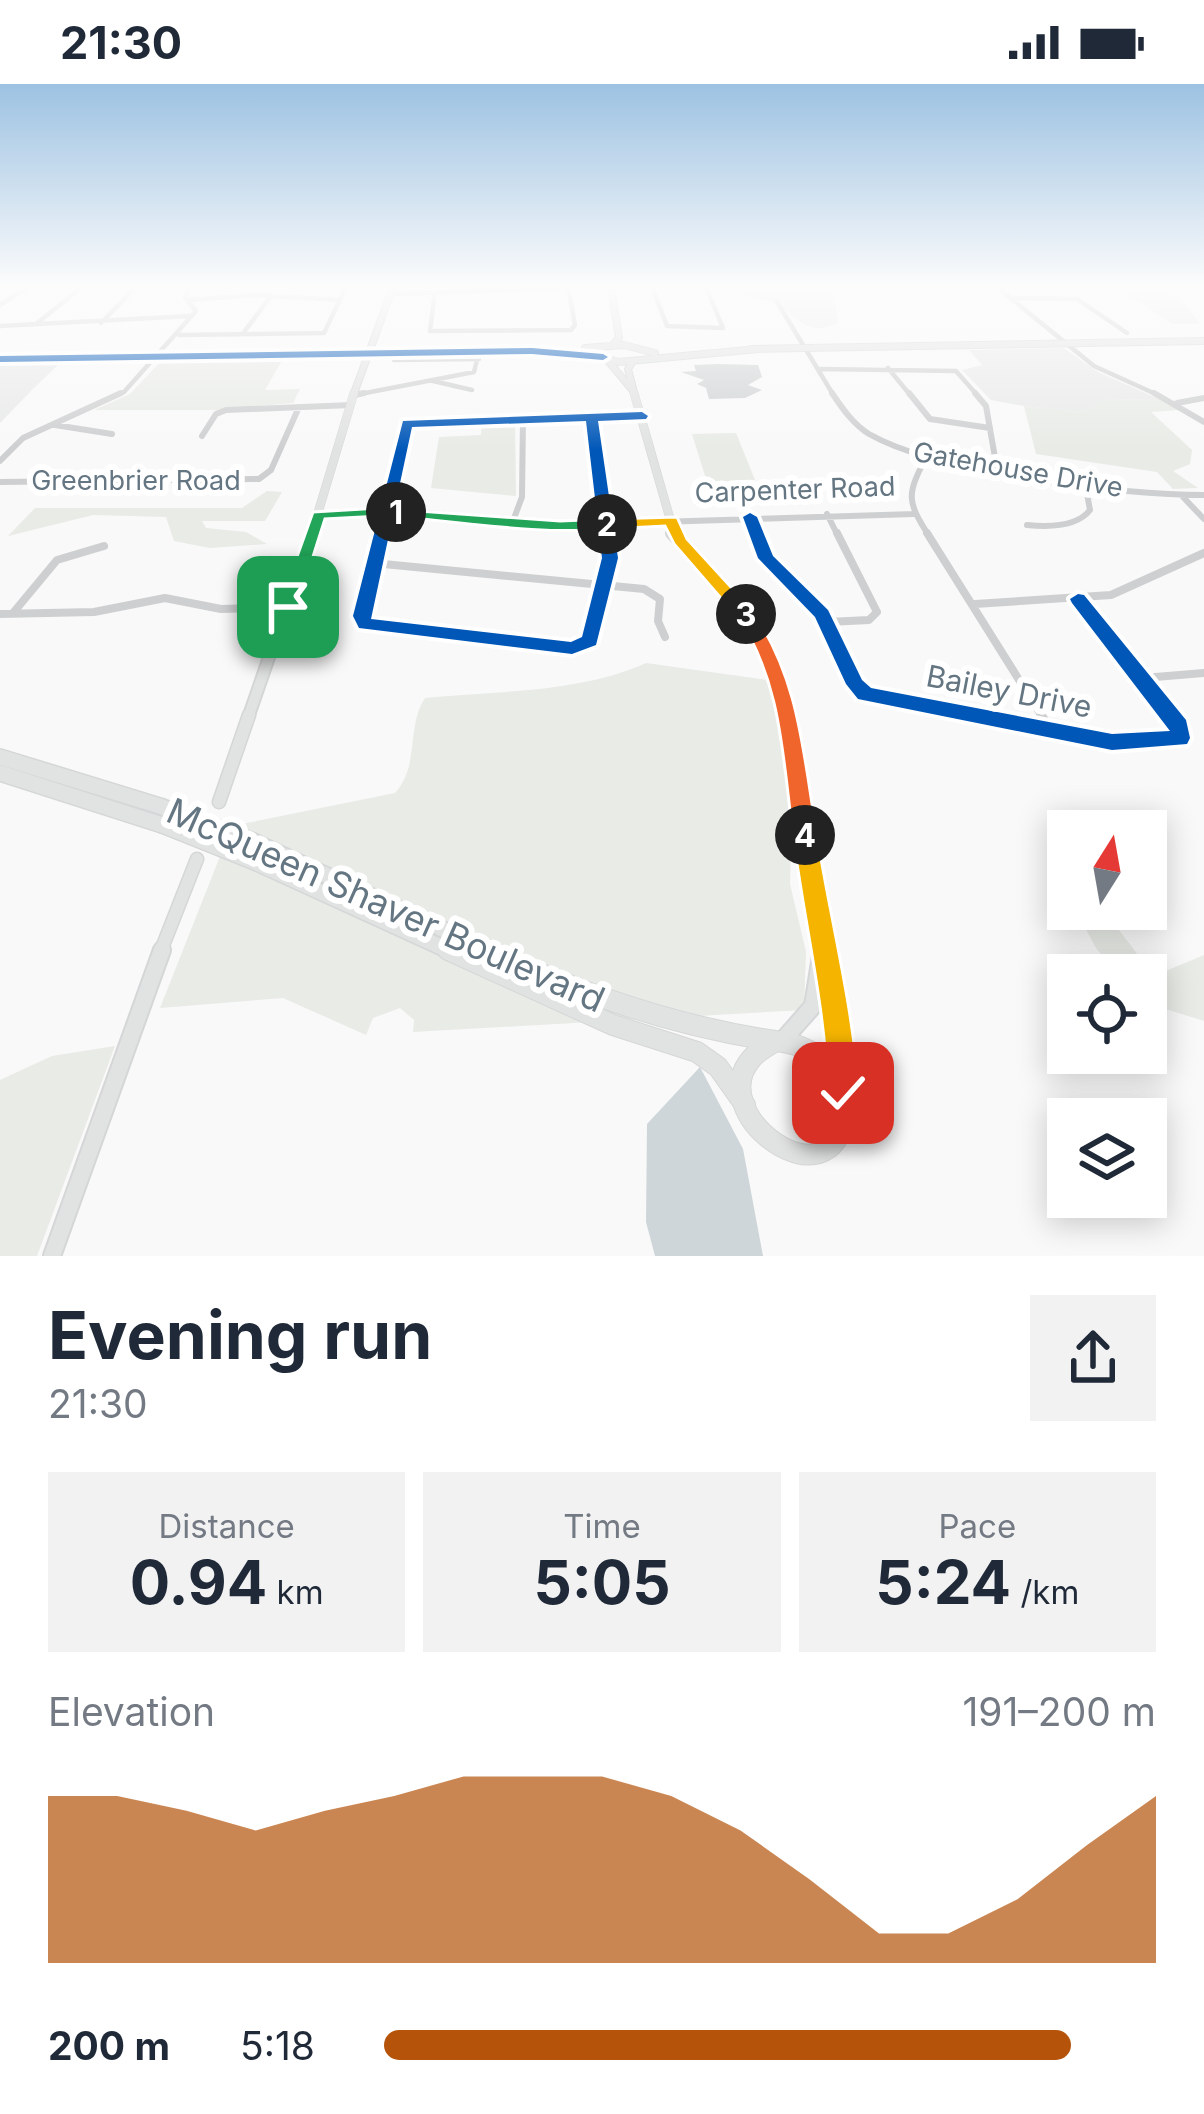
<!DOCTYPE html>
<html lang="en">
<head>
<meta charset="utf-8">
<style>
	:root { --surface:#fff; --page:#f2f2f3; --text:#1f2937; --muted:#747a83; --accent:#b45309 }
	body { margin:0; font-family:Inter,sans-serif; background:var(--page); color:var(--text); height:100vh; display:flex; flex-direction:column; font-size:45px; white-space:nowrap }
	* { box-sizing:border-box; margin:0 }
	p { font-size:39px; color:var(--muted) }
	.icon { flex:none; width:66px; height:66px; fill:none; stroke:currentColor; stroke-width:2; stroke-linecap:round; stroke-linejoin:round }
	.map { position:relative; height:1172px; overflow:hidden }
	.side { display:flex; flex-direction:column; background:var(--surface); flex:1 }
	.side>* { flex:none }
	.needle { width:78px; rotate:11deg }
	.tools { position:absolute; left:1047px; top:726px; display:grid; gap:24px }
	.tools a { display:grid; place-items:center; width:120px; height:120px; border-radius:0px; background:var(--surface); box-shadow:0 6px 30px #0003; font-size:60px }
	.pin { position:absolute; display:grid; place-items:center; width:102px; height:102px; color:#fff; margin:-51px; border-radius:24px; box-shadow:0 6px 18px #0006 }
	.km { position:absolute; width:60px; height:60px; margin:-30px; border-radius:50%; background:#222; color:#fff; font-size:33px; line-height:60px; text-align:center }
	.round { display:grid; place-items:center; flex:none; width:126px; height:126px; border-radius:0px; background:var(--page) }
	.headline { display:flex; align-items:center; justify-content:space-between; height:204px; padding:0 48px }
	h1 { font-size:66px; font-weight:700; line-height:90px }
	.stats { display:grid; grid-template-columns:repeat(3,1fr); gap:18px; height:204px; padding:12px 48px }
	.stats div { display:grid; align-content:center; border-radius:0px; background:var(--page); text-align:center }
	.stats b { font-size:60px; font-weight:700 }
	.stats small { font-size:33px; font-weight:400 }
	.stats p { font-size:33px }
	.chart { height:336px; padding:24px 48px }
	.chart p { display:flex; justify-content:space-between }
	.chart svg { width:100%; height:216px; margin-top:12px; fill:var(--accent); opacity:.7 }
	ul { padding:0 48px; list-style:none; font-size:39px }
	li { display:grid; grid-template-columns:192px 144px 1fr; align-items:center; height:90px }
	li i { height:30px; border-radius:15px; background:var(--accent) }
	.status { display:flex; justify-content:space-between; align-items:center; height:84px; padding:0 60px; background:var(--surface); direction:ltr }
	.status svg { height:33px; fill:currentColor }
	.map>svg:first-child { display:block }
</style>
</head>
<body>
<div class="status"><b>21:30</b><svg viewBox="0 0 49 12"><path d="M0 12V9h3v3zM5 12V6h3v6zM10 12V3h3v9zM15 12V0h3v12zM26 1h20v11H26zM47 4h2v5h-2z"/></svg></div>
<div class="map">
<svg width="1204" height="1172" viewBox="0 0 1204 1172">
	<rect width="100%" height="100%" fill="#f9f9f9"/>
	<path fill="#e8e9e9" d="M1064,264L1098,288L1159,315L1108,316L1082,328L1024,322L991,316L962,286L982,281L969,266Z
		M60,279L33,305L0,339V280Z"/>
	<path fill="#e8ebe6" d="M735,203L834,207L838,239C807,253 801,235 777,221C767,215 751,214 739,211Z
		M1105,203H1163L1157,206L1182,215L1200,240H1172L1135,215L1099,206Z
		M283,275L265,306L300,305L293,319L215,326H94L130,310L161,277Z
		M1159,315L1179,326L1151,328L1192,366L1190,380L1173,387L1198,404L1173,405L1157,388L1036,370L1024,322L1082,328L1107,316Z
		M482,338L515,339L516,412L431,404L439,353L481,351Z
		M736,349L755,396L707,398L692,350Z
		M267,407L282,408L265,437H202L206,444L246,448L267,460L210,464L174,457L166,433L93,431L8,452L35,424H242Z
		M646,579L767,596L784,659L792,720L790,800L806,868L804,926L413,948L414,936L400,924L373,934L366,951L283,914L160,924L232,742L395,709C420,682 406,643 425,614C496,607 580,609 646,579Z
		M1075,825H1103L1154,892L1204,871V937L1146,919V891H1118L1096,864Z
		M115,962L37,1172H0V996L52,972Z"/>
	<path fill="#ced6d9" d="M700,983L743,1065L763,1172H655L646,1138L647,1040Z"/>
	<path fill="#d0d2d3" d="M718,280L758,281L762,293L748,301L762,306L745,314L709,315L706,304L697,300L704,296L681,288L696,287L694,281Z"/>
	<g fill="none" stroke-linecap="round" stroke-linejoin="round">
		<defs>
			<path id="secondary-far4" d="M611,203L619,254L612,262
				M585,264L624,261L655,269
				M751,265L1204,257
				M0,275L532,267L586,269L619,278L758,265
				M633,277L628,285L635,312
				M609,278L634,308
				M353,312L393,203"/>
			<path id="secondary-far3" d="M634,309L675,452
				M311,452L354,309"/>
			<path id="secondary-far2" d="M672,449C727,509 774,550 786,634
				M248,634L312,449"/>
			<path id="secondary-far1" d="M786,631L822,869
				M219,718L249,631
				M160,869L197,775"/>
			<path id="secondary" d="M822,866L834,901L843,998
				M783,956L813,922L821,872
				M52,1172L162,866"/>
			<path id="primary-far1" d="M0,673L160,722
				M0,689L162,741
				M253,757L494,869
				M257,779L454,869"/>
			<path id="primary" d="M448,866L613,941L697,968L718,983L745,1021
				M488,866C580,910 673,942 775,957
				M775,957C812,960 850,987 845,1029C834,1126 701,1030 752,974C758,967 768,962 775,957Z"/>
		</defs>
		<use href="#secondary-far4" stroke="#d5d6d7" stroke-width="8"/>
		<use href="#secondary-far3" stroke="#d5d6d7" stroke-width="9"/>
		<use href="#secondary-far2" stroke="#d5d6d7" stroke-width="14"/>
		<use href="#secondary-far1" stroke="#d5d6d7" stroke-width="15"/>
		<use href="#secondary" stroke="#d5d6d7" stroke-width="20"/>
		<use href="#primary-far1" stroke="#d5d6d7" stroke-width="18"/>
		<use href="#primary" stroke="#d5d6d7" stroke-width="22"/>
		<path stroke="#cecfd0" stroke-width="4.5" d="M652,203L667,242L723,244L706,203
			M997,203L1094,282L1160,312
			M435,208L430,247L571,246L575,241L568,203
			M390,210L568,204
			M1013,214L1077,215L1127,249
			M189,216L256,211L340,216
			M777,218L834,312
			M0,221L28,203
			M101,239L136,203
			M36,240L82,203
			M0,242L190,232
			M244,248L271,212
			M179,251L324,249L346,203
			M394,276L479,275
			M888,284L911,312
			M820,285L956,287L978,312
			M433,297L472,306
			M355,311L474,288L479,268
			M115,312L124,308L196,227L185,213L191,203"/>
		<path stroke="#cecfd0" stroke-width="6" d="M832,309C842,324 853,340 869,350C940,390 1121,411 1204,411
			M909,309L930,335L990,344
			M975,309L986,322L997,385
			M1154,309L1204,338
			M355,311L364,309
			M1177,319L1204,314
			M592,334L607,452
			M55,341L112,350
			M202,352L216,330L226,326L351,321
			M926,373C907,411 906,416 929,452
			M0,377L23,354L121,309
			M0,398L259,395L271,386L299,323
			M1183,413L1204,435
			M827,430L838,452
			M319,431L412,428L560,441L914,430
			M750,433L757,452
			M513,437L522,413L523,334
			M1027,441C1047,443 1077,443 1090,426L1085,399
			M380,452L407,340L642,332"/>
		<path stroke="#cecfd0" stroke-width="8" d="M381,449L361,532L365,540L572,564L590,557L610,474L607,449
			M756,449C771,486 803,501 823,532C839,557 844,589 865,610L986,634
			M927,449L1043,634
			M373,479L644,505L660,515L658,537L665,553
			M1078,515L1173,634
			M975,520L1111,511L1204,469
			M13,529L57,476L104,462
			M0,530L94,528L165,514L221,525L288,523
			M828,538L869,536L877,528L837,449
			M1143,594L1204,589"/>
		<path stroke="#cecfd0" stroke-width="9" d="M971,631L1112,658L1180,654L1179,641L1171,631
			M1041,631L1051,646"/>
		<use href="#secondary-far4" stroke="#e1e2e2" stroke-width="6"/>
		<use href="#secondary-far3" stroke="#e1e2e2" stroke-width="8"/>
		<use href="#secondary-far2" stroke="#e1e2e2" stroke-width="10"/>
		<use href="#secondary-far1" stroke="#e1e2e2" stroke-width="12"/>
		<use href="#secondary" stroke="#e1e2e2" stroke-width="16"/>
		<use href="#primary-far1" stroke="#e1e2e2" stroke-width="15"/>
		<use href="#primary" stroke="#e1e2e2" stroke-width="20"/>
		<defs>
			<path id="primary-bridge" d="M160,722L253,757
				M162,741L257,779"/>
		</defs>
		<use href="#primary-bridge" stroke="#d5d6d7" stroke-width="18" stroke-linecap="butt"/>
		<use href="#primary-bridge" stroke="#e1e2e2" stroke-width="15"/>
		<defs>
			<path id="cycleway" d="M532,264L603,270L608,273L603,276L532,270L0,278V272Z
				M642,328L648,332L646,335L598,337L618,474L596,561L572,570L359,544L353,532L403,337ZM586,337L602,474L582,553L571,558L371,535L412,343Z
				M750,429L757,433L773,472L828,526L862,596L871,604L1112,650L1170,647L1072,519L1070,515L1078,510L1084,511L1186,636L1190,654L1187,660L1112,666L858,615L846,600L815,533L758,474L743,433Z"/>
		</defs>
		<use href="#cycleway" stroke="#fff" stroke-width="8"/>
		<use href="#cycleway" fill="#0057b8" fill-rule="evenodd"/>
	</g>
	<linearGradient id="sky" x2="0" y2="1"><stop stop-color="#9dc2e2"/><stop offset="0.55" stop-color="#fcfcfc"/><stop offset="1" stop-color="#fcfcfc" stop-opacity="0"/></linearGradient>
	<rect width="1204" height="367" fill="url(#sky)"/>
	<path fill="#22a559" stroke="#fff" stroke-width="3" d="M396,423L403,428L401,431L325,435L297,523L282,527L279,523L313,428Z"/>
	<path fill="#22a559" stroke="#fff" stroke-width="3" d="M390,425L560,437L607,435L615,440C586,457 437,436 396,432L388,428Z"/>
	<path fill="#f5b400" stroke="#fff" stroke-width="3" d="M677,433L687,455L752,526V535H739L674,460L665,442L607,445L599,440L607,435Z"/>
	<path fill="#f0652b" stroke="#fff" stroke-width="3" d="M739,526H752C800,596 803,669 817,751L805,761L793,751C782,669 782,601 737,530Z"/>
	<path fill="#f5b400" stroke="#fff" stroke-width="3" d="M805,740L817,751C831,838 853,921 859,1009L854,1019L843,1024L833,1019L828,1009C825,921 804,838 793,751Z"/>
	<g text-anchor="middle" stroke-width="12" stroke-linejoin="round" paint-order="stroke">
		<g font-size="27" fill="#657683" stroke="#fff">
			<text transform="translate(1018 386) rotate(10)" y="9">Gatehouse Drive</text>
			<text x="136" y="406">Greenbrier Road</text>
			<text transform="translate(795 406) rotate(-2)" y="9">Carpenter Road</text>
		</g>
		<g font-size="30" fill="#657683" stroke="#fff">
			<text transform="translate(1009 608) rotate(11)" y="10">Bailey Drive</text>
		</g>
		<g font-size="36" fill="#657683" stroke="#fff">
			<text transform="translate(386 821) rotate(24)" y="13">McQueen Shaver Boulevard</text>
		</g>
	</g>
</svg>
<div class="tools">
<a><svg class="needle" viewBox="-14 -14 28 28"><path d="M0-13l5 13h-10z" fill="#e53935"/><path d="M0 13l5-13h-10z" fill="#747a83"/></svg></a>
<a><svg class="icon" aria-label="locate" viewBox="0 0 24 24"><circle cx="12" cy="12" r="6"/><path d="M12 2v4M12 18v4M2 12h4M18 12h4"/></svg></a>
<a><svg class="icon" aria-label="layers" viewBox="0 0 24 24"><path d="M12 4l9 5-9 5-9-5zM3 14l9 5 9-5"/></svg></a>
</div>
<div class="pin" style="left:288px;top:523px;background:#1e9e55"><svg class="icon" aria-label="arrive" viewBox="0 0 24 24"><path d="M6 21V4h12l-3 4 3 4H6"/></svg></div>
<div class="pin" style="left:843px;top:1009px;background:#d93025"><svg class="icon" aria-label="check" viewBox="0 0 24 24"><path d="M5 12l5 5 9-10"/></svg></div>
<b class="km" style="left:396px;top:428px">1</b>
<b class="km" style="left:607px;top:440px">2</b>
<b class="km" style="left:746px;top:530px">3</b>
<b class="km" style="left:805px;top:751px">4</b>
</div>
<section class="side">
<div class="headline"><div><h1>Evening run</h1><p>21:30</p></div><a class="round"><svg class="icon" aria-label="share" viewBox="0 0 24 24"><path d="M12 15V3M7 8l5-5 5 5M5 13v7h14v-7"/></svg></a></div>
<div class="stats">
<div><p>Distance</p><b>0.94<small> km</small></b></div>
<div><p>Time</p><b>5:05</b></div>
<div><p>Pace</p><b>5:24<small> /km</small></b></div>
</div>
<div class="chart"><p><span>Elevation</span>191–200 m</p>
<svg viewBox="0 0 160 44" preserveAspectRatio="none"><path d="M0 44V10L10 10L20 13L30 17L40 13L50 10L60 6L70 6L80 6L90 10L100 17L110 27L120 38L130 38L140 31L150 20L160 10V44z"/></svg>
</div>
<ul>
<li><b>200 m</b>5:18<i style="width:89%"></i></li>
</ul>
</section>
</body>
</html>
